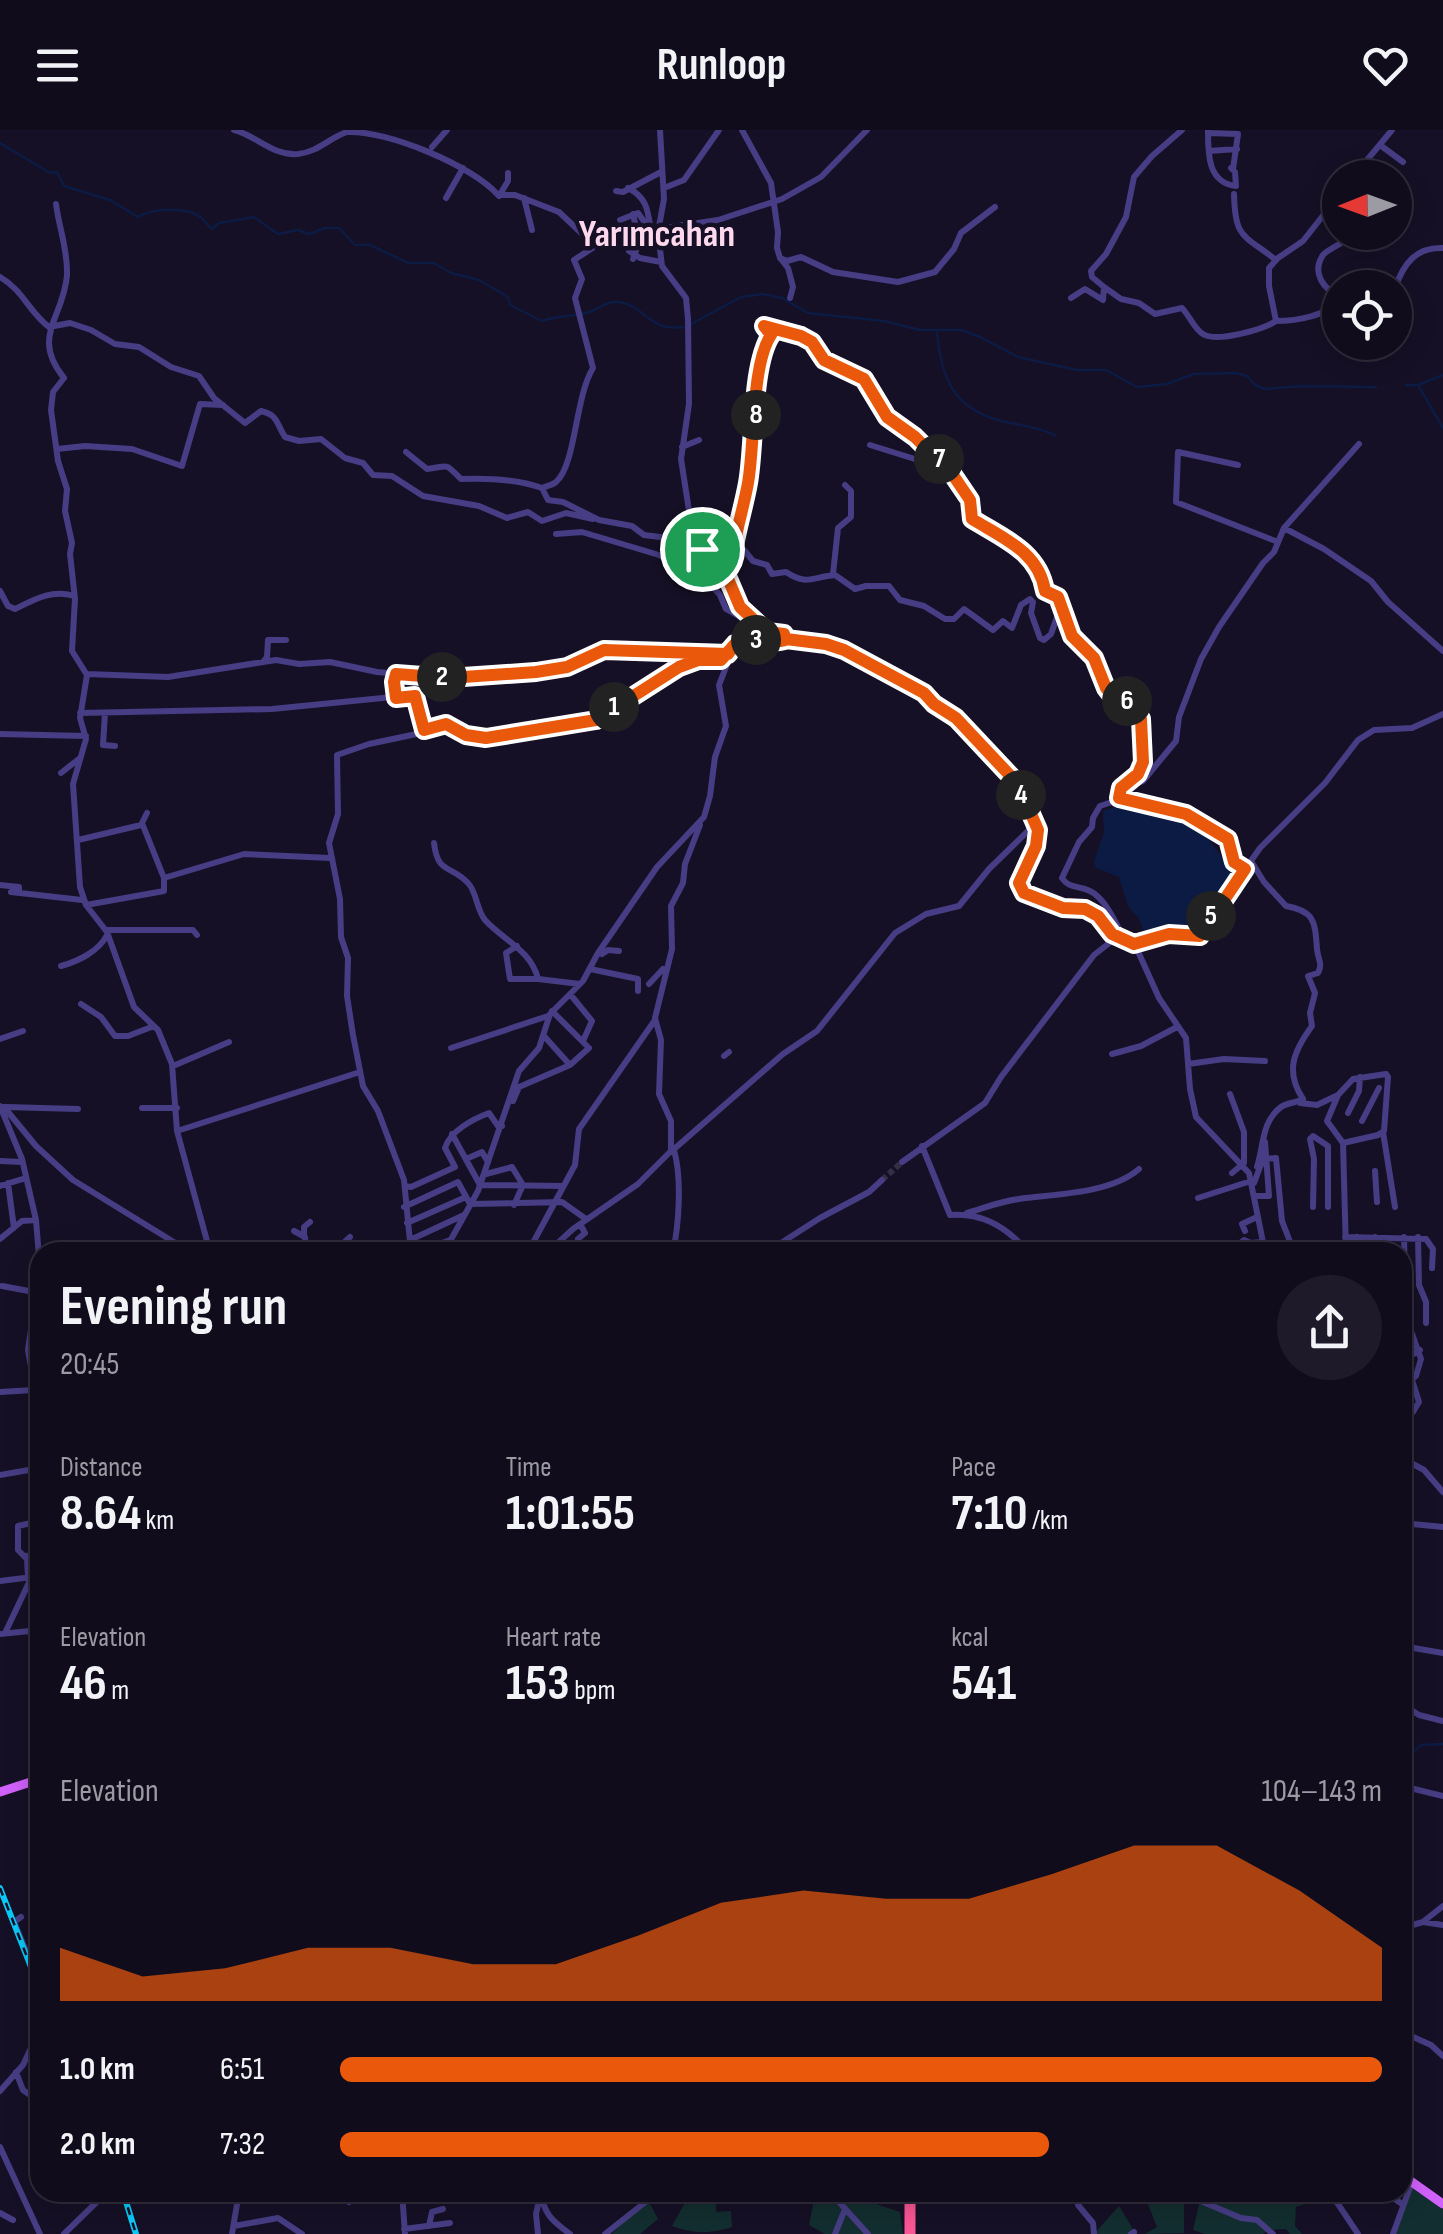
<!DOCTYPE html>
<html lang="en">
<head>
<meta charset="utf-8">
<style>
	:root { --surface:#100c1c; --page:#1e1a29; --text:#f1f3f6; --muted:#9c9ba3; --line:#302c3b; --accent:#ea580c }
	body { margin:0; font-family:"Sofia Sans Condensed",sans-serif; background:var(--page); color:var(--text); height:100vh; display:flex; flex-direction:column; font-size:38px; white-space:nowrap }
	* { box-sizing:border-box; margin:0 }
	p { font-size:32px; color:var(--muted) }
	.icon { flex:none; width:55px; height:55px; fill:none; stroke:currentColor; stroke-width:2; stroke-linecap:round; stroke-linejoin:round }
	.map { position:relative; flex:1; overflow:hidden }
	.drawer { position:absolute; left:30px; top:1112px; width:1382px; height:960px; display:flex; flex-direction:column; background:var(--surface); border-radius:30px; box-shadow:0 5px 25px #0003,0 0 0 2px var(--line) }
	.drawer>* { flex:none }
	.needle { width:65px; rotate:269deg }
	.controls { position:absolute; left:1322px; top:30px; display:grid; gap:20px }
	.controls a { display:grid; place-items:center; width:90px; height:90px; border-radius:50%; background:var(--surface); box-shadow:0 5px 25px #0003,0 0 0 2px var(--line); font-size:50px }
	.pin { position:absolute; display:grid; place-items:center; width:85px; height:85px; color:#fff; margin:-42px; border:5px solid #fff; border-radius:50%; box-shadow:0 2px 10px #0007 }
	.km { position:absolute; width:50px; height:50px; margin:-25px; border-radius:50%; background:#222; color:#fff; font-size:28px; line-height:50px; text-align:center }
	.round { display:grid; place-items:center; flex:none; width:105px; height:105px; border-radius:52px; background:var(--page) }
	.head { display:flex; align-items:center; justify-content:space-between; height:170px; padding:0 30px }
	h1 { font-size:55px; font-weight:700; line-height:75px }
	.metrics { display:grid; grid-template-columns:repeat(3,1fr); gap:15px; height:170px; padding:10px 30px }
	.metrics div { display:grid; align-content:center }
	.metrics b { font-size:50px; font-weight:700 }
	.metrics small { font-size:28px; font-weight:400 }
	.metrics p { font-size:28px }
	.chart { height:280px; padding:20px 30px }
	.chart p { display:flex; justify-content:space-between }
	.chart svg { width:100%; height:180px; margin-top:10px; fill:var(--accent); opacity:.7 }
	ul { padding:0 30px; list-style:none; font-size:32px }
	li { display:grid; grid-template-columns:160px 120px 1fr; align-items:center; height:75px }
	li i { height:25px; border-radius:12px; background:var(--accent) }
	header { display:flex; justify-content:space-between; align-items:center; height:130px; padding:0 30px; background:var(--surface); font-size:45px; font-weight:700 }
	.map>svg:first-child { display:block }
</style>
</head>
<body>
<header><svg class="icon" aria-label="menu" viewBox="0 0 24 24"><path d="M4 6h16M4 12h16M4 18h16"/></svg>Runloop<svg class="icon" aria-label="heart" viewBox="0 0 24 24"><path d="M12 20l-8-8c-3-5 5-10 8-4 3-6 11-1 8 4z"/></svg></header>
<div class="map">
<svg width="1443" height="2104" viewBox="0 0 1443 2104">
	<rect width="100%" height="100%" fill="#161026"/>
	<path fill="#132e30" d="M1414,2055L1443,2080V2104H1393Z
		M1291,2062L1304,2067L1308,2063L1320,2062L1324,2068L1296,2077L1295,2096L1302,2104H1290L1286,2099L1268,2100L1263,2104H1205L1193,2100L1199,2074L1208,2073L1161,2063Z
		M695,2063L703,2064L704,2071H716V2082L731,2081L732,2097C710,2104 695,2104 672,2096L687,2069L683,2063Z
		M846,2064L900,2082L903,2104H825L809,2095L814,2070Z
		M647,2068L658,2089L640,2104H612Z
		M1147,2072H1184V2103L1145,2104L1157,2097Z
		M1119,2076L1136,2104H1094Z"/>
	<path fill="#0c1b43" d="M1127,673L1180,683L1204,695L1205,705L1235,744L1203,795L1195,802L1144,803L1139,789L1128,776L1119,747L1096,738L1094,732L1104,702L1103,681Z"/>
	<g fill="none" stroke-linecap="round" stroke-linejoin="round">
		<path stroke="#0c1b43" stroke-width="2.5" d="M0,13L50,43L57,42L64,56L110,70L138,87C152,78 185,77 199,86C204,90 208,95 212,99L219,93L254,87L278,104L298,100L309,104L325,98H339L355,115H370L408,133H434L451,143L479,150L508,167L510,175L542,191C558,185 573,187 589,182C599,179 608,170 619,172C646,176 648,202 684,197
			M691,194L741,167L763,164L782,168L808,183L884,191L920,200H961L978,206L1018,227L1077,240H1106L1137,257L1167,254L1194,244L1236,243L1247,246L1255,255L1265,259L1301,256L1376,257
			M937,201C941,247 952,278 1001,291C1019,295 1038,297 1055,305
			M1406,255H1418L1443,245
			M1418,255L1443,298
			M1402,1625L1409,1626L1421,1615L1443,1614"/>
		<path stroke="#342e46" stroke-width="6" stroke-dasharray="6 3" stroke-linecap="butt" d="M882,1050L902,1032"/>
		<path stroke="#463d84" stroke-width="6" d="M234,0C256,5 272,26 298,24C318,22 329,8 347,2C387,0 473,36 498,65H515L559,82L595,116
			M742,0L771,53L778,102L777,118L780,128L788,138L793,157L790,168
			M1208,0C1208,22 1207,53 1236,56L1235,42L1231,38
			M1208,3L1238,4L1233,39
			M1380,15L1403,32
			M432,17L447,0
			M1209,21L1237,19
			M1352,48L1392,0
			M628,58C648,68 648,82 651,102
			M664,58L684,50L719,0
			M616,61L623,62L661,42
			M1234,64C1235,109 1243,104 1276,130
			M499,66L508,51V43
			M446,68L463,38
			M524,68L532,100
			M56,74C59,98 68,120 67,145C64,188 30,206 64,248L53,262L51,280L58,331L67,359L65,381L72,413L70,424L75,469L72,521L87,545L80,588L86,609L73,654L80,757L86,775L107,802L134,877L158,900L172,934L177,1001L210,1122
			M633,84L639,112L633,129
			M620,90L638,83L648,97
			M674,105L684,103L682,95
			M629,121L640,128L661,132
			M780,128L787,131L801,127L833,142L898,152L935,142L954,119L961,103L995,77
			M0,147C23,160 29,182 49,197L70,193L91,200L115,214L139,217L171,237L199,246L214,268L245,293L261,281C278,285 276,293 285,307L299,311L321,309L345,328L363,333L373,345L392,346L423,366L479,376L507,388L528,382L542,391L566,383L593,389
			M1104,157L1092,147L1091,141L1106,124L1126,87L1134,47L1152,26L1182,0
			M1395,158C1404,133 1416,117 1443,118
			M1340,166C1324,160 1311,143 1323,125C1326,120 1351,109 1359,102
			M1071,168L1085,159L1103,170L1104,157L1121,169L1139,173L1155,184L1182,178C1189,185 1195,200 1203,204C1217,213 1264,199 1276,191L1269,156V138L1278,128L1303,111L1340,64
			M1276,191C1296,191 1328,186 1340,169
			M763,196L801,206L812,213L824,230L864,249L887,287L910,302L953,345L971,372V389C1003,407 1039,422 1045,461C1068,473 1059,487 1072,506C1078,514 1088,518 1094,528C1098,535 1097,543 1101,550C1112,572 1132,566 1140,586C1143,596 1142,614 1143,625C1144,646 1122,652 1118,670L1100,676L1093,688L1092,697L1079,712L1062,748C1069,759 1078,755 1090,761C1105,768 1116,793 1123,807
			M870,315L934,335L940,330
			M682,317L699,310
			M57,319L85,316L132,319L182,336L200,274L223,275
			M406,322L427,339C450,336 444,332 461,349C488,348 517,349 542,358
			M1238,335L1178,322L1176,372L1278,412
			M693,395L727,414L744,420L753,431L767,435L772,444L786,442C807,456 812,447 835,445L855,459L866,456H889L900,470L924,476L945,489H954L964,479L993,500L1003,491L1012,498L1021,475L1030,469L1033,472L1031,483L1040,508L1044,510L1051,504L1057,487L1065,486
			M1284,398L1359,314
			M556,404L582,402L659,425L705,448L720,465L726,479L762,499
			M734,415C738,394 744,374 748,353C755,312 749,238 771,205L764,197
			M702,419L668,408L644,405L632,396L599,390L563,372L548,370L542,358C547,356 552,355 556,352C576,335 575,267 593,238L575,168L582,149L574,130L597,115L665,98L718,90L782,69L821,47L867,0
			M833,444L838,398L851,387V361L845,355
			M0,461L8,476L15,479C35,469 52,459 74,466
			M786,509L836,517L921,562L937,577L956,587L1007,641L1015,650L1024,675L1038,697L1036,716L1020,751L1021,760L1063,778L1085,779L1098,786L1116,807
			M263,532L267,527L268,510H286
			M87,544L168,547L276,530L299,534L330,532L377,542L449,548L557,539L604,520L726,524
			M396,568L394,553L396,545
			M80,583L272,579L413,565L422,598H429
			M105,583L103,615L115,616
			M0,604L86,606
			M61,643L80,628
			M1129,655L1143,651L1176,611L1179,587L1201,529L1219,497L1263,433L1274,422L1284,398L1324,419L1371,451L1388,472L1443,521
			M1119,668C1159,675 1196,684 1229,709L1234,732L1245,739
			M142,693L164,748
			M78,710L141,695L147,683
			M434,713C438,745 450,734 468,753C477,762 476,779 485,790C503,810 531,820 538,849L580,854
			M1251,731L1264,752L1286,776C1315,781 1315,792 1317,819C1318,830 1323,833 1318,843L1308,846L1315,863L1310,883L1312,896C1293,922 1285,942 1303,969C1297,973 1288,972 1281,977C1261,992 1264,1016 1257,1037
			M0,755L19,757V763
			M11,762L82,770
			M86,775L164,761V748L244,724L330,728
			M106,800H193L197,805
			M1123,807L1136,817L1159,868L1186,908L1190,959L1196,987L1249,1043L1265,1122
			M1134,814L1169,804L1199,805L1260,718L1325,653L1358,610L1374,600L1412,598L1443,584
			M517,816L506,823L510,849H537
			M602,824L608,820L619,821
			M61,836C79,831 99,821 107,805
			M590,839L638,849V861
			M649,854L663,839
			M570,864L592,891L583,911
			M81,874L101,887L115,906H128L154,896
			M544,906L570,935
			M0,909L23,901
			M451,918L548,886
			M1112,924L1141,916L1177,897
			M724,926L729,922
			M1188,934L1224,929L1265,931
			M173,936L229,912
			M1230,964L1244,1002V1033L1232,1043
			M1338,965L1353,949L1386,944L1388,947L1384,1001L1378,1005L1343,1013
			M513,971L519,957L570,935L589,918L552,881
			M1300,973L1317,975L1338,965L1327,991L1343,1013L1346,1122
			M0,976L22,1029L36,1090L40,1139L28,1220L40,1286
			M4,977L36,1016L73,1050L190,1122
			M6,977L78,979
			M142,978H177
			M1348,983L1359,961L1360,947
			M1362,991L1379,958
			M177,1001L360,942
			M1383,1002L1395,1077
			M452,1004L480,1055L562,1056
			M922,1016L950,1085C982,1082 1008,1098 1028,1122
			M673,1020L783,924L817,901L895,803L926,784L959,776L989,739L1029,700L1032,689
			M466,1029L482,1022L488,1032
			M0,1031L22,1032
			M902,1032L985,973L1001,947L1094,825L1117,807
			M1375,1041L1377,1072
			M486,1044L512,1037L523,1055L514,1075
			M8,1053L14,1098
			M1254,1053L1263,1029L1276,1028L1282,1091L1294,1122
			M0,1056L26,1048
			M405,1056L411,1057L455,1037L445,1018C450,1001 473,989 489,983L498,996H502
			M1254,1066H1269L1265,1012
			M1198,1068L1251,1051
			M404,1077L458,1052L470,1074L562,1072L586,1089
			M1313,1077L1314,1029L1310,1009L1313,1006L1328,1016V1077
			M967,1083C984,1078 1001,1071 1019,1069C1055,1064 1110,1064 1139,1039
			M407,1093L466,1067
			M294,1101L305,1107L306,1119L300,1122
			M1245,1101L1242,1094L1257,1087
			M304,1105V1097L310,1092
			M1345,1107L1426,1109L1433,1119L1432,1138
			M1357,1107L1365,1122
			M1375,1107L1383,1122
			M1418,1107L1419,1155L1426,1172V1193
			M0,1109L22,1091L36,1090
			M578,1109L585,1103L580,1094
			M410,1110L464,1085
			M334,1122L350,1107
			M411,1122L404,1050L378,981L363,956L353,905L347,866L348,828L341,807L340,769L329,713L338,684L337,625L369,614L426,602L443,593L466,605L486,608L507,607L552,595L591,592L679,537L699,530H721L735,514L740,515
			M419,1122L450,1110
			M444,1122L478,1061L519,941L539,918L550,884L583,851L598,823L657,737L704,687L710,666L715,627L726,596L719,555L730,527L744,512L781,511L786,507L767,502L739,475L726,445L702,419L692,400L681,329L689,274L688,189L686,168L662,136L658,102L664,69L660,0
			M528,1122L575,1035L579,999L655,890
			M548,1122L573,1099L638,1054L671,1021V991L659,964L661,910L655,888L672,819L671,776L683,753L685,734L700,695
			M673,1122C679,1094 682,1048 674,1020
			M767,1122L820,1088L869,1062L882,1050
			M1229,1122L1244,1110L1251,1113L1262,1112
			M2,1156L34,1162L40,1168
			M1402,1231L1420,1220
			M1402,1255L1416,1246L1421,1229L1406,1187L1404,1107
			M0,1262L34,1260
			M1402,1284L1413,1282L1419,1272L1412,1250
			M1402,1328L1424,1340L1443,1362
			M0,1345L40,1338
			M37,1392L40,1402
			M1402,1393L1443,1397
			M24,1426L40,1425
			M28,1447L27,1429L18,1420V1396L40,1391
			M0,1451L40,1446
			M6,1501L32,1446
			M0,1504L40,1500
			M1402,1516L1443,1523
			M1402,1574L1419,1585L1443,1591
			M1402,1656L1443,1666
			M21,1787L14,1792L40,1855
			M1424,1791L1443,1776
			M1402,1798L1423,1792L1443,1795
			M1402,1902L1431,1915L1443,1926
			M16,1942L23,1960L40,1972
			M0,1961L23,1935L40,1899
			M0,2017L40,2104
			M333,2062L349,2072
			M402,2062L405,2104
			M541,2062C543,2084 554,2092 570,2104
			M830,2062L868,2104
			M1089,2062L1080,2066L1078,2075L1093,2093L1094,2104
			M1093,2062L1095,2067L1108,2071L1196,2069L1241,2088L1257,2090L1273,2104
			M1330,2062L1358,2104
			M1385,2062L1402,2074
			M1352,2067L1355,2062
			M0,2083L13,2090
			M234,2096L278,2088L302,2104
			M429,2096L432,2082L443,2079
			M404,2099L450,2093
			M64,2104L107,2062
			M232,2104L239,2062
			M538,2104L536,2084L540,2066
			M605,2104L658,2062
			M835,2104L845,2079
			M1131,2104L1134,2102
			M1393,2104L1412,2052"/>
		<path stroke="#d061fa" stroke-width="9" d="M0,1662L40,1649
			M1402,2045L1443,2074"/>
		<path stroke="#fa5594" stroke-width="11" d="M910,2062V2104"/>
		<defs>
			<path id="rail" d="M0,1758L40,1860
				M123,2062L136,2104"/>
		</defs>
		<use href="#rail" stroke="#09c9f8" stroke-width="6"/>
		<use href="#rail" stroke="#161026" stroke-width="2.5" stroke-dasharray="8" stroke-linecap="butt"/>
	</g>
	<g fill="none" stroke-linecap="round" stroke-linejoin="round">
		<defs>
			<path id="route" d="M702,419L726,444L740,477L767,502L784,504L785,510L780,511L735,514L721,530H698L679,537L596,590L486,608L466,605L446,594L424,600L415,566L396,568L394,552L396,544L449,548L536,542L567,537L604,520L728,524L735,514C744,513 778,511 786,509L826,514L844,520L924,563L934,574L956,588L1018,654L1038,700L1036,716L1019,753L1024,763L1063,778L1085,779L1098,786L1112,804L1134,814L1169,804L1200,806L1245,739L1234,732L1228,709L1186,684L1119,668L1121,658L1138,644L1143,632L1141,589L1132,574L1113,567L1106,558L1094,528L1072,506L1058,467L1045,461C1039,422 1003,408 972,389L970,370L953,345L915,307L887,287L864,249L824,230L812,212L801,206L764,196L771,205C751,235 755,315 748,353C744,375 738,394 734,416L692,394L702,419"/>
		</defs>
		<use href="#route" stroke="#fff" stroke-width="20"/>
		<use href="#route" stroke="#ea580c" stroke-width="12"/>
	</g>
	<g text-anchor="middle" stroke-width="9" stroke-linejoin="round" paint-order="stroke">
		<g font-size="38" font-weight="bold" fill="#fed8ed" stroke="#161026">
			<text x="657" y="116">Yarımcahan</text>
		</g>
	</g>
</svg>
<div class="controls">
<a><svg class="needle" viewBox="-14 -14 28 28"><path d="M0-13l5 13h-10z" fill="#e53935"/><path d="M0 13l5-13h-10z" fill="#9c9ba3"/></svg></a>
<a><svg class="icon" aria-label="locate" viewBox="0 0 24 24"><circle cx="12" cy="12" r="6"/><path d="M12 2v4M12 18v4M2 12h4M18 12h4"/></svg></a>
</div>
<div class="pin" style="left:702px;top:419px;background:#1e9e55"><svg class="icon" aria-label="arrive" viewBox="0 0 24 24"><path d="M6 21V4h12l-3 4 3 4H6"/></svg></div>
<b class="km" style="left:614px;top:577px">1</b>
<b class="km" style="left:442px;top:547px">2</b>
<b class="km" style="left:756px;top:510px">3</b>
<b class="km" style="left:1021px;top:665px">4</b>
<b class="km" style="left:1211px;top:786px">5</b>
<b class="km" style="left:1127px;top:571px">6</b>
<b class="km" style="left:939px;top:329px">7</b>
<b class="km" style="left:756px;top:285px">8</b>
<section class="drawer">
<div class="head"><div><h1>Evening run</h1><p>20:45</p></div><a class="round"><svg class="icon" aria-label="share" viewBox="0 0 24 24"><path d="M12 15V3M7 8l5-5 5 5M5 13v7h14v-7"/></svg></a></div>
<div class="metrics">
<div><p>Distance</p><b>8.64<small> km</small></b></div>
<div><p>Time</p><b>1:01:55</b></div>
<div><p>Pace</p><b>7:10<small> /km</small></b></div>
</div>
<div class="metrics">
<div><p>Elevation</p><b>46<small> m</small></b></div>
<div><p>Heart rate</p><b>153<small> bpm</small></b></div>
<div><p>kcal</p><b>541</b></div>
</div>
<div class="chart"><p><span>Elevation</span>104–143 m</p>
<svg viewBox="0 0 160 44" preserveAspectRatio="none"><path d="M0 44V31L10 38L20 36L30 31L40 31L50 35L60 35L70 28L80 20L90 17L100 19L110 19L120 13L130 6L140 6L150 17L160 31V44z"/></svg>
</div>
<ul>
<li><b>1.0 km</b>6:51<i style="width:100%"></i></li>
<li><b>2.0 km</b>7:32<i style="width:68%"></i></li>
</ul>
</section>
</div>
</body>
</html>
